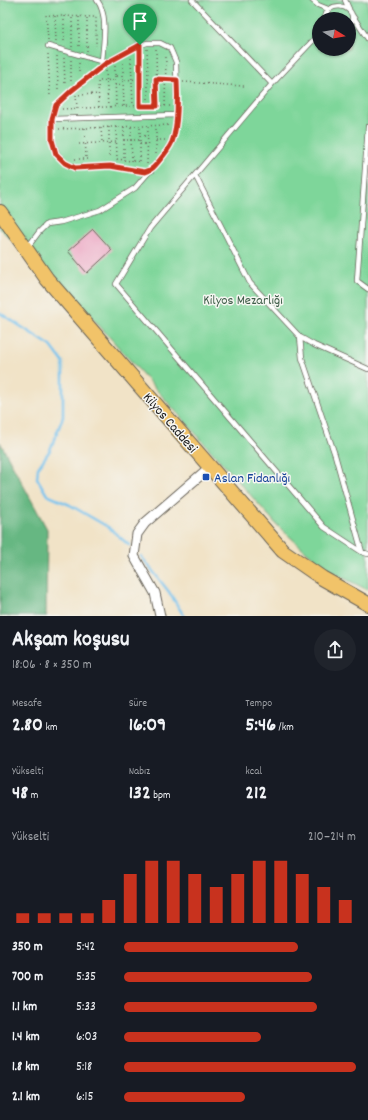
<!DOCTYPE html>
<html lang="tr">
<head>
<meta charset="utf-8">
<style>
	:root { --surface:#171b24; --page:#20242c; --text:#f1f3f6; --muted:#9ea1a6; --accent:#c8321e }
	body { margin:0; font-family:Dekko,sans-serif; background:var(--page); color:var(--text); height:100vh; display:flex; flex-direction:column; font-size:15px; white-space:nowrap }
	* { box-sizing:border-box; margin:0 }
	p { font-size:13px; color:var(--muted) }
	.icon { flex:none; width:22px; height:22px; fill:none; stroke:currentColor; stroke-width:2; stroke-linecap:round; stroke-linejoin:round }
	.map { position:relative; height:616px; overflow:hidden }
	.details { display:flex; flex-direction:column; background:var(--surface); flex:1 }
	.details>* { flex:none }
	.needle { width:26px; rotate:101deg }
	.controls { position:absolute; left:312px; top:12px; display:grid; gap:8px }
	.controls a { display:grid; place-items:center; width:44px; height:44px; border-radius:50%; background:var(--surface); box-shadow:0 1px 3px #0004; font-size:20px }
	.pin { position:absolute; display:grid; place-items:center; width:34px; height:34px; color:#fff; margin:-41px -17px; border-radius:50% 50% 50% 0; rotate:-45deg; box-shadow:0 0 4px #0007 }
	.pin .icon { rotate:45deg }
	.round { display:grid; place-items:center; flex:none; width:42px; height:42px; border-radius:21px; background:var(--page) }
	.summary { display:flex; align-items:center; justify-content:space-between; height:68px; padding:0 12px }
	h1 { font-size:22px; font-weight:800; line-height:30px }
	.figures { display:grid; grid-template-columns:repeat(3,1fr); gap:6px; height:68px; padding:4px 12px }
	.figures div { display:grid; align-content:center }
	.figures b { font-size:20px; font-weight:800 }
	.figures small { font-size:11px; font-weight:400 }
	.figures p { font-size:11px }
	.chart { height:112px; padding:8px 12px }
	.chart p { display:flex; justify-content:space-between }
	.chart svg { width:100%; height:72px; margin-top:4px; stroke:var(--accent); stroke-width:6 }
	ul { padding:0 12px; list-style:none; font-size:13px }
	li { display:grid; grid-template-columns:64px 48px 1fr; align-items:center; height:30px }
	li i { height:10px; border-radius:5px; background:var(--accent) }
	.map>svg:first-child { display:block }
</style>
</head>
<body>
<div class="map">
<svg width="368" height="616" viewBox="0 0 368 616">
	<rect width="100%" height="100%" fill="#f6f6f2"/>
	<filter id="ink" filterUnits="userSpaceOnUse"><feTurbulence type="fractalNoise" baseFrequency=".025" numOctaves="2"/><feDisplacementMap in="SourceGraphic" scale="8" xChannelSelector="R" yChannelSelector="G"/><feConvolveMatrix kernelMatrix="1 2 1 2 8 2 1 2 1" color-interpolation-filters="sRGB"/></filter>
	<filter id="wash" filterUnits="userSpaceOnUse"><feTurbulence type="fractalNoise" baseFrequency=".012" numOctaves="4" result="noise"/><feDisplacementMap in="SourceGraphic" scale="16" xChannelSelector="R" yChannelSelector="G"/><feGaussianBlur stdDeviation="0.9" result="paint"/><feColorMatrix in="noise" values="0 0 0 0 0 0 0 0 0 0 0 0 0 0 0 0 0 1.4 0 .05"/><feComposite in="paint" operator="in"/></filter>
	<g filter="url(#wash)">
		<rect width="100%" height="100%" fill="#f1e3c7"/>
		<path fill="#7ed69a" stroke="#4d795b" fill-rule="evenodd" d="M0,0H368V590L327,570L279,527L79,303L0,229ZM319,19H349V49H319Z"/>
		<path fill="#66b782" stroke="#416a4f" d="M0,442L47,529L46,614L47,616H0Z"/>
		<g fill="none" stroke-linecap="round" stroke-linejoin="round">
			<path stroke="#74c2ee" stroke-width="2.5" d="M0,313L51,346L63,362V417L50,450L38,468L37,478L47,495L70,505L108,527L129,545
				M141,556L169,592L184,616"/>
		</g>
		<g id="blocks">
			<path fill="#edaac5" d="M93,229L112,250L87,273L68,251Z"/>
		</g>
	</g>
	<g filter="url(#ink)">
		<use href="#blocks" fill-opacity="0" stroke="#676258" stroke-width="1"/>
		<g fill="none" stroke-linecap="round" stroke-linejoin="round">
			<defs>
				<path id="service" d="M97,0C109,16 103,43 102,62
					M192,0L272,84
					M312,0L318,5L328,9
					M345,0L349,9
					M352,15L368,39
					M325,19C326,0 355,4 352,20C351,22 350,24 349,26
					M319,34L272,84L150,228L116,284L324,527L362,552L368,554
					M48,46L104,62
					M52,119L176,115
					M368,127L357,281L368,289
					M195,175L250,283L300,337L314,345L368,369
					M27,248L39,232L47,224L61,222L100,210L135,188L163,156L172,142L176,124L177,106L176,62L170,48L160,43H147L137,46L108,62L71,91L56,105L52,119V140L57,154L65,163L75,168L110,166L145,172L151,171
					M300,337L302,358L335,455L362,552"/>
				<path id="minor" d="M160,616L155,593L134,556L137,534L145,523L210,467"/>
				<path id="primary" d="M0,212L47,279L283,551L322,578L368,604"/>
			</defs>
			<use href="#service" stroke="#676258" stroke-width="6"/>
			<use href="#minor" stroke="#676258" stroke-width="11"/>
			<use href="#primary" stroke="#676258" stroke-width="16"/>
			<path stroke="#676258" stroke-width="1.5" stroke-dasharray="1 3" stroke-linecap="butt" d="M55,16L56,42
				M64,16V44
				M79,17V49
				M48,40L46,15L59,16L96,17V46
				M72,47V17
				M147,49L148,79
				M156,49L157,105
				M87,51V17
				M140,52V106
				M48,54L50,96
				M57,56L58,89
				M64,58L65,86
				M131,58L133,106
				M79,63V75
				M115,66V76H123
				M106,71L108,107
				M115,76L116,106
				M169,79H148V105L171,106
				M123,80V62
				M71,81V60
				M183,82L244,86
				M115,85L123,84
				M124,106L123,80L140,79
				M165,106L166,56
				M99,107L98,81L115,80
				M77,108L76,95L99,94
				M62,109L148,105
				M109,127V159
				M116,127L117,159L124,160
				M124,127V140H131L132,161L124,160V140
				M131,127V140H140
				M85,128L86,160
				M101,128L102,142
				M59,129L169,125
				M140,136H148
				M156,140H166
				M79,144L116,142
				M140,144H148
				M156,154V126
				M75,159H91
				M133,161L140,162V126
				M147,164L148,126"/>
			<use href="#service" stroke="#fff" stroke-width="4.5"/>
			<use href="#minor" stroke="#fff" stroke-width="9"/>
			<use href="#primary" stroke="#f1c369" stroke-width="14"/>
		</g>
	</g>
	<g fill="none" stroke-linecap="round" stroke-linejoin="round" filter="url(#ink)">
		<defs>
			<path id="route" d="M140,45V106H157L156,79L177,80C178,96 178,127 172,142C169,149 164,155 159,161C155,166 152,170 145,172L110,166L75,168L65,163L56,154L52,140V119L56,105L71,91L105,64Z"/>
		</defs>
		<use href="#route" stroke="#fff" stroke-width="8"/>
		<use href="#route" stroke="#c8321e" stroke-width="5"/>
	</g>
	<rect fill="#1a4fb4" stroke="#f6f6f2" stroke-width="1.5" x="202" y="473" width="8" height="8" rx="2"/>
	<g text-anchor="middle" stroke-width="3" stroke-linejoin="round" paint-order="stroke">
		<g font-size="14" fill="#3e5d48" stroke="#f6f6f2">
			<text x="243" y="304">Kilyos Mezarlığı</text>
		</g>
		<g font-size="14" fill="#1c1c1c" stroke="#f6f6f2">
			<text transform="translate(171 422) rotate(49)" y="5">Kilyos Caddesi</text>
		</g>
		<g font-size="14" fill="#164399" stroke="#f6f6f2" text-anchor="start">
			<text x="214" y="482">Aslan Fidanlığı</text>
		</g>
	</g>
</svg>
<div class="controls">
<a><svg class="needle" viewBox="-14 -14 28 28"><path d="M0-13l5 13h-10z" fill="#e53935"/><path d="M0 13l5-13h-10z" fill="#9ea1a6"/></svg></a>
</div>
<div class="pin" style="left:140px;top:45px;background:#1e9e55"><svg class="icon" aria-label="arrive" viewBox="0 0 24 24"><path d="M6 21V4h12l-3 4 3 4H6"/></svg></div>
</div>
<section class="details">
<div class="summary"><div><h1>Akşam koşusu</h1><p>18:06 · 8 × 350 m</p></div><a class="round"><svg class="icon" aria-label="share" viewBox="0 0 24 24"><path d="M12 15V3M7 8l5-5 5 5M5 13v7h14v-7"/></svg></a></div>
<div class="figures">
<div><p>Mesafe</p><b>2.80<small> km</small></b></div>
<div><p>Süre</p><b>16:09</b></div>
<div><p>Tempo</p><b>5:46<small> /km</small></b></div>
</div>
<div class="figures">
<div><p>Yükselti</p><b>48<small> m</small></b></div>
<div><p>Nabız</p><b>132<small> bpm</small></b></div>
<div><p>kcal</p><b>212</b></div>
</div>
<div class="chart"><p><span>Yükselti</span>210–214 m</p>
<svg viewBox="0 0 160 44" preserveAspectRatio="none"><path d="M5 44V38M15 44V38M25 44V38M35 44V38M45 44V30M55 44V14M65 44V6M75 44V6M85 44V14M95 44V22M105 44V14M115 44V6M125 44V6M135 44V14M145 44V22M155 44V30"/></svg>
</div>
<ul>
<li><b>350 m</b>5:42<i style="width:75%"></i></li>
<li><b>700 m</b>5:35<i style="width:81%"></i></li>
<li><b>1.1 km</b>5:33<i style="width:83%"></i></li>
<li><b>1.4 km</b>6:03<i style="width:59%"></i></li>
<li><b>1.8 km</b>5:18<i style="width:100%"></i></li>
<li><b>2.1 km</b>6:15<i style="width:52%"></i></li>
</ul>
</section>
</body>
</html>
